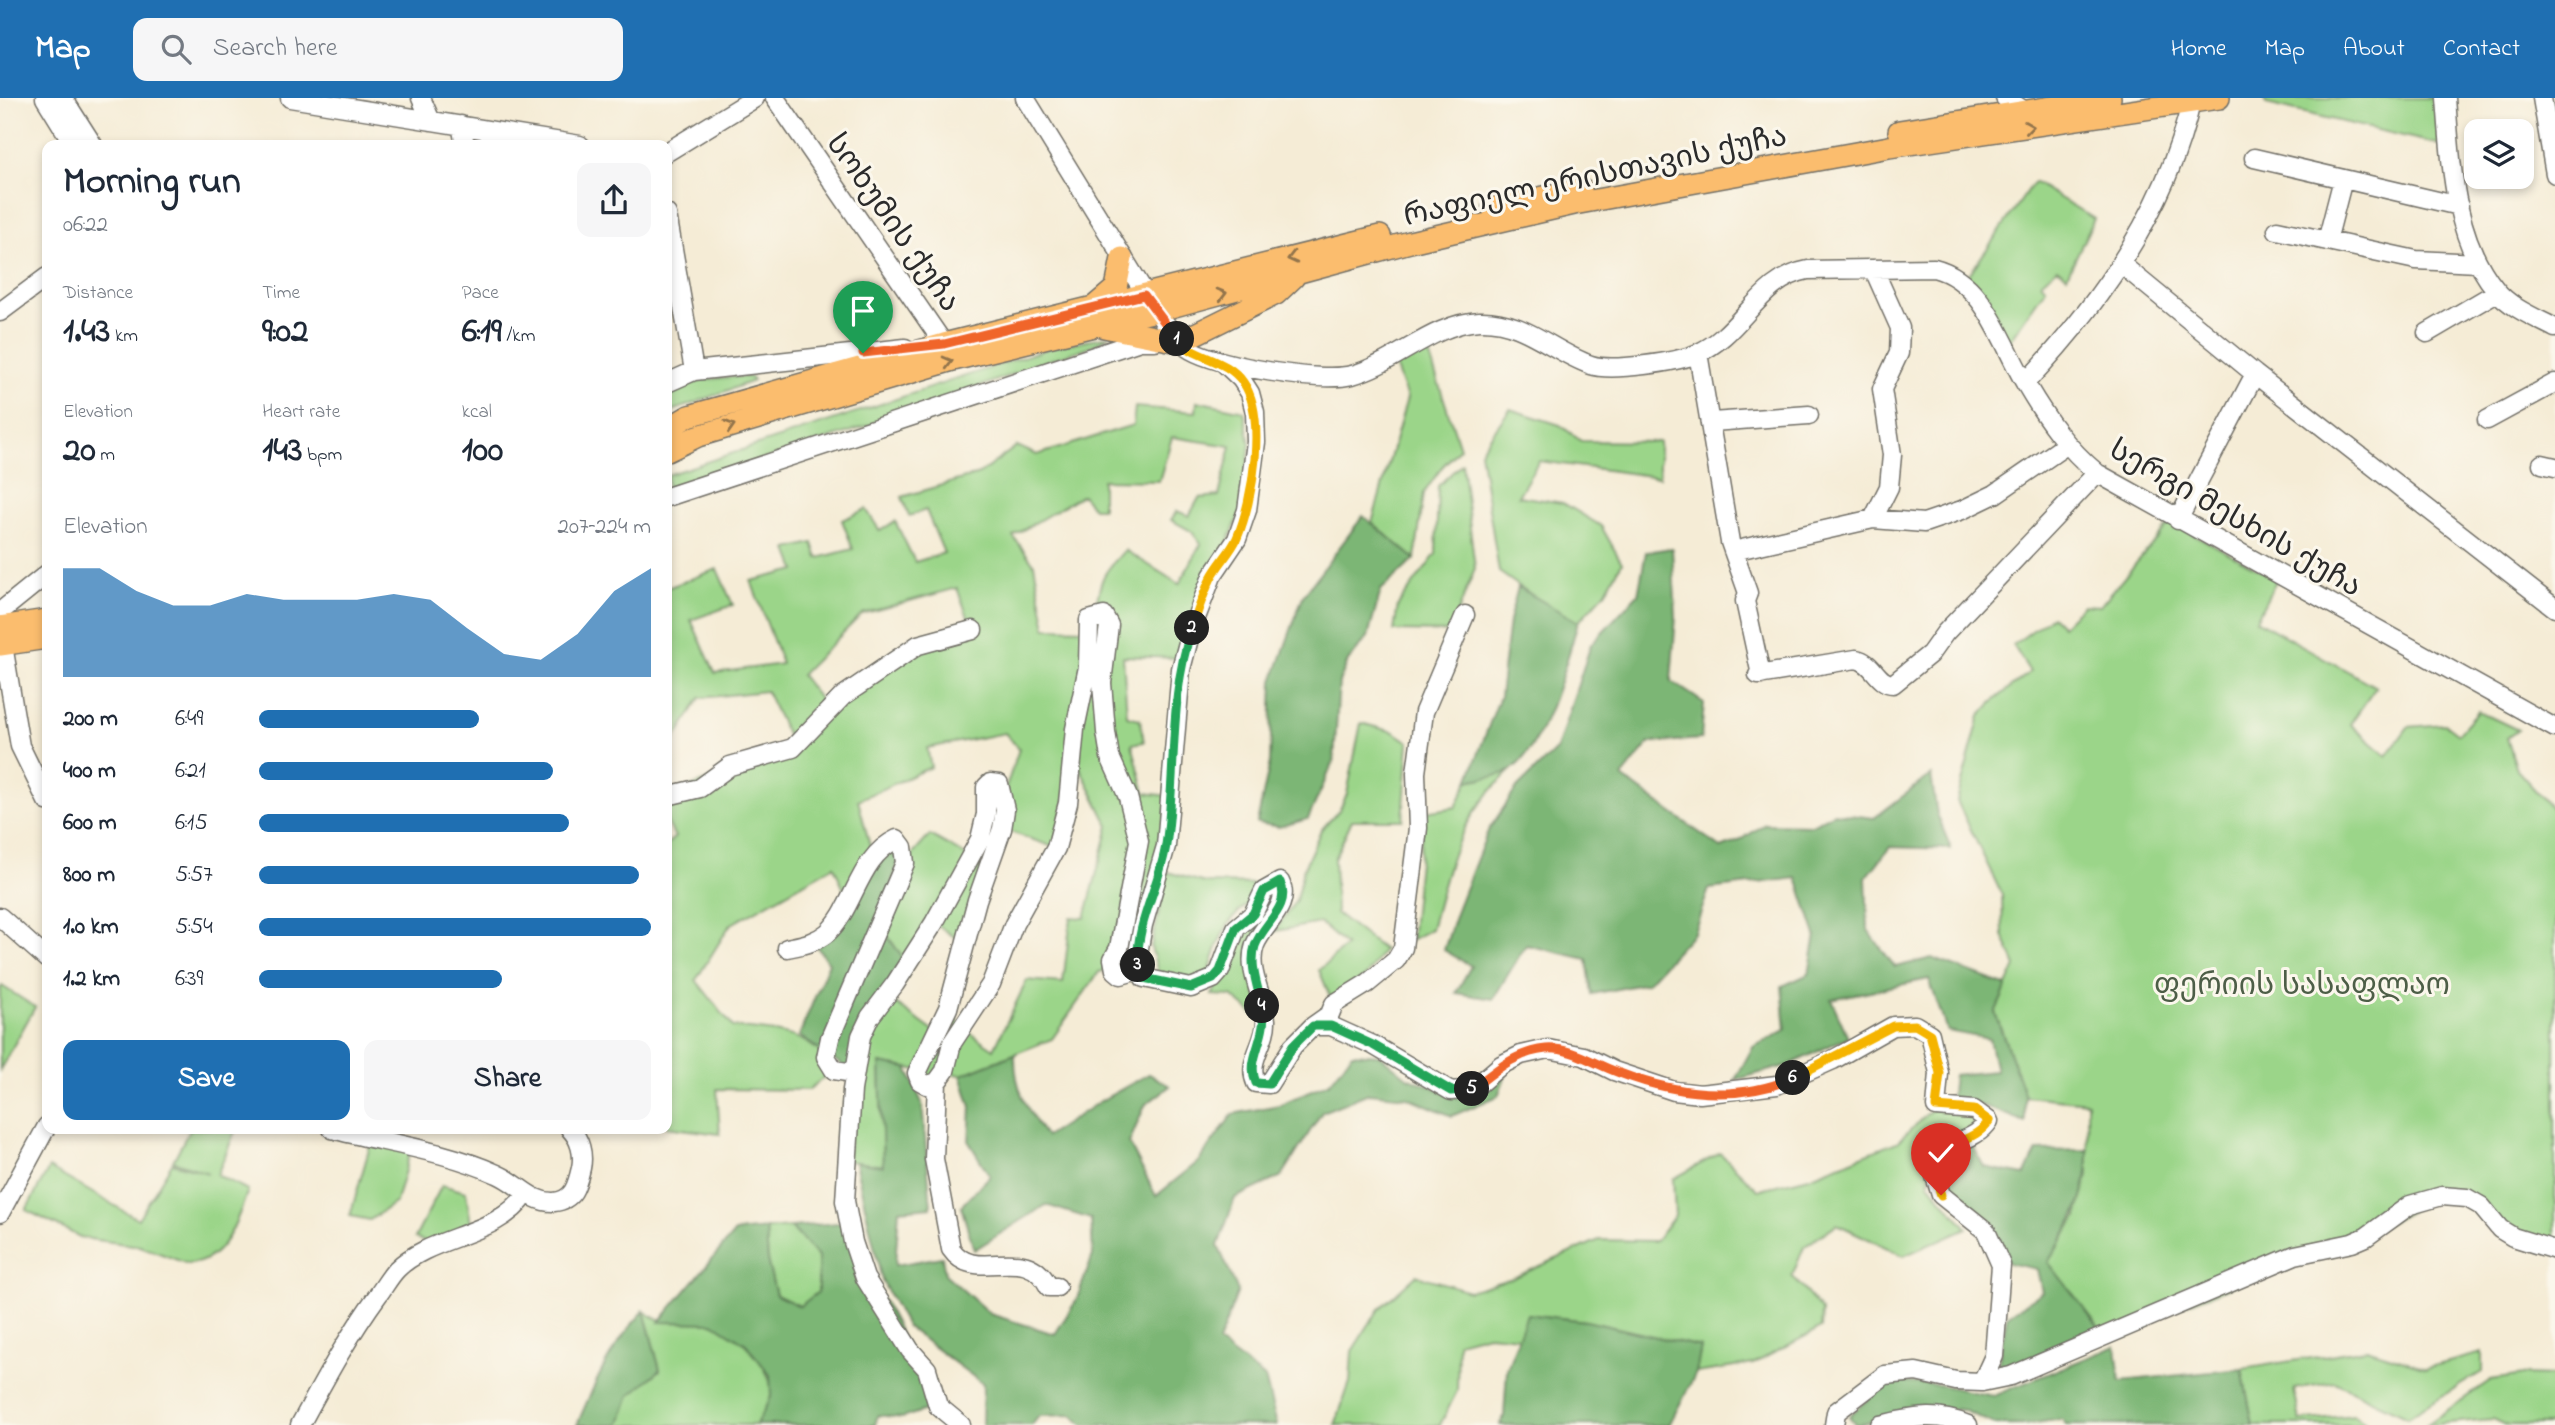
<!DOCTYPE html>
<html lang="en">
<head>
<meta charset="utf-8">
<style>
	:root { --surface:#fff; --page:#f6f6f7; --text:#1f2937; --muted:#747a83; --accent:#1f6fb2 }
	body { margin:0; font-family:"Indie Flower","Noto Sans Georgian",sans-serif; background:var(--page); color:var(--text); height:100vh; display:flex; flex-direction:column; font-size:26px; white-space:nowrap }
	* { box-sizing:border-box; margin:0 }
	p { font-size:23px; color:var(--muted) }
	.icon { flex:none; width:38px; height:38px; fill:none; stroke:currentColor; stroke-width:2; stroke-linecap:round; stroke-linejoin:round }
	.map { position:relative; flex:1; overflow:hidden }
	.panel { position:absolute; left:42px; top:42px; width:630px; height:994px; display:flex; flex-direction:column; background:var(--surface); border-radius:14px; box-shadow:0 4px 10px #0003 }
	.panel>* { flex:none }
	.fabs { position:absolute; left:2464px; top:21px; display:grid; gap:14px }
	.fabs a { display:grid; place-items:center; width:70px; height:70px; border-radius:14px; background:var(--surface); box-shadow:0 4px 10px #0003; font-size:35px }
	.pin { position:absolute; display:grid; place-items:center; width:60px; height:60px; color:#fff; margin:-72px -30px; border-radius:50% 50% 50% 0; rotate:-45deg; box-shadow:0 0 7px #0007 }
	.pin .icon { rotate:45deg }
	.km { position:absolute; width:35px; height:35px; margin:-18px; border-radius:50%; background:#222; color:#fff; font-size:19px; line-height:35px; text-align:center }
	.round { display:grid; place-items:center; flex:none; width:74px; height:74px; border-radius:14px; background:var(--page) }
	.overview { display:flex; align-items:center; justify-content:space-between; height:119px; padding:0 21px }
	h1 { font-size:38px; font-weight:700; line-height:52px }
	.figures { display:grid; grid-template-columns:repeat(3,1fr); gap:10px; height:119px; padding:7px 21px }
	.figures div { display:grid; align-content:center }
	.figures b { font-size:35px; font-weight:700 }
	.figures small { font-size:19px; font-weight:400 }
	.figures p { font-size:19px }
	.chart { height:196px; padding:14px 21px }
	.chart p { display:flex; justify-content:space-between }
	.chart svg { width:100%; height:126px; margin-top:7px; fill:var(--accent); opacity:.7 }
	.cta { display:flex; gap:14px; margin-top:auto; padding:14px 21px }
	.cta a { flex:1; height:80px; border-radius:14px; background:var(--accent); color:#fff; font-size:28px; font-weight:700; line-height:80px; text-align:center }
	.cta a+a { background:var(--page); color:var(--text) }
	ul { padding:0 21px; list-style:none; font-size:23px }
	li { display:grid; grid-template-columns:112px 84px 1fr; align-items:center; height:52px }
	li i { height:18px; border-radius:9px; background:var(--accent) }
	header { display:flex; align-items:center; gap:42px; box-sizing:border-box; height:98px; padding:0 35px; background:var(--accent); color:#fff }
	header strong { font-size:33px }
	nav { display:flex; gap:38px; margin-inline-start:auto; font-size:24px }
	.search { width:490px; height:63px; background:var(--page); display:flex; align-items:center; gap:18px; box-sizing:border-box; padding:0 24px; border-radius:14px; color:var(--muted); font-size:26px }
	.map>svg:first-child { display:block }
</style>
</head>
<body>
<header>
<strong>Map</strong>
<div class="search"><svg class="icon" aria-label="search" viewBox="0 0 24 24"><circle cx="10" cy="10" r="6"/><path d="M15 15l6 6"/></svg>Search here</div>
<nav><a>Home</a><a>Map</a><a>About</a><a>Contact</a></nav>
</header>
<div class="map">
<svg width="2555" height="1327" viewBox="0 0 2555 1327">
	<rect width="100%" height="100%" fill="#fbf7ec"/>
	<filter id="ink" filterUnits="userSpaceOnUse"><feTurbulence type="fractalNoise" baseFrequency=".0143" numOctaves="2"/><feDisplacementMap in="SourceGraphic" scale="14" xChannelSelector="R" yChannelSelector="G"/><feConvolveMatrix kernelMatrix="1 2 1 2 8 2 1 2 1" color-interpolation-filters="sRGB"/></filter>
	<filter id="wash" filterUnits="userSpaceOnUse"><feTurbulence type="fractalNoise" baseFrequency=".00686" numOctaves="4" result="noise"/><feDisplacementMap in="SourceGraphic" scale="28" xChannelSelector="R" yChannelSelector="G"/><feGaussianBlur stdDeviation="1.57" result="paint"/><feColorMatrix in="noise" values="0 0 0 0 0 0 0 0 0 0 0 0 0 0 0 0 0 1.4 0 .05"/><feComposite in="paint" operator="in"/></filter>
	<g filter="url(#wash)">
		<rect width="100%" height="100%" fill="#f5ecd6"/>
		<path fill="#9bd589" stroke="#63805a" stroke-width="2" fill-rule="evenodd" d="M2263,0H2446L2450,49L2266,6Z
			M2034,84L2094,121L2067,178L2057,170L2041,184L2046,190L2006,247L1963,185Z
			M1109,238C1091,252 1059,257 1036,267C916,315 791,354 667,390V377L1056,248Z
			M1427,250L1460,350L1442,369L1424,395L1415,461L1372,425L1407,300L1394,265Z
			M731,279H750L753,283L667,315V295L701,282Z
			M1197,303L1244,313L1250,346L1243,409L1178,560L1123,558L1127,618L1140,621L1144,644L1132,646L1145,695L1169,698L1138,865L1099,874L1052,941L961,977L945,974L937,984L918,972L880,965L883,1068L847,1063L856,960L885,898L936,935L948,910L963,930L994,951L1027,882L1063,885L1071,819L1085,820L1109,728L1073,656L1056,750L1002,731L966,847L934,825L906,865L879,825L905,765L930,737L969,759L986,716L1004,695L1019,651L1005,635L927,650L931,669L858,702L873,759L848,802L834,768L730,827L696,882L733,929C775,935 810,932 834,972L808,992L717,991L720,1036L667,1029V746L675,739L667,724V698L793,649L766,593L700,600L667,654V490L717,471L733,507L691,522L715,575L782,566L751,483L796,472L788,451L813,445L818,460L853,451L842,422L866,411L880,433L895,423L915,464L944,455L926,412L909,418L902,399L979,376L1017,348L1037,357L1133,327L1135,309L1196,314ZM1172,339L1231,348L1219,398L1199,400L1189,418L1177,413L1171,422L1191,433L1201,446L1179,486L1125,452C1118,460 1108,469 1104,478C1095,496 1099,514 1087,531L1046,530L1034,466L1013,438L1082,397L1093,410H1102V382L1159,383ZM957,490L973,532L918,547L828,612L801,577L862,516Z
			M1510,311L1560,327L1581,343L1659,344V379L1539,363L1518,398L1563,405L1601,428L1622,465L1605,495L1578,524L1549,509L1499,474L1480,353Z
			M1462,365L1475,470L1450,534L1394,533L1398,507L1436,456L1438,388Z
			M2171,424L2277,481L2256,522L2376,589L2350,626L2387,658L2408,629L2445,626L2458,636L2478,613L2518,632L2507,640L2517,672L2555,714V1149L2503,1129L2442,1096L2366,1137L2105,1237L2048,1164L2077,1119L2088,1077L2087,1004L2025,998L1995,914L2016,868L2003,837L2002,797L1957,703L1980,618L1996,601L2030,574L2013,547L2052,518L2062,528L2083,507L2100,508Z
			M1361,625L1394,634L1409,644L1403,722H1352L1334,761L1336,815L1384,852L1366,878L1331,901L1319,872L1346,848L1320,825L1275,833L1296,802L1303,772L1321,732L1340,711L1347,696Z
			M1510,673C1456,724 1450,763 1431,831L1411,842L1424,714L1456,709L1468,683Z
			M1168,774L1205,785L1261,786C1254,805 1246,805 1234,819C1220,835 1215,855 1209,875L1191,880L1158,874L1151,849Z
			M1275,799L1277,804L1252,842L1259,921L1232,898L1212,897L1225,874L1239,839Z
			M2,888L35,909L0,972V892Z
			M1932,1011L1973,1019V1028L1933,1055L1929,1086L1967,1130L1904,1158L1837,1126L1804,1149L1792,1178L1822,1213L1821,1230L1753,1266L1696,1275L1701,1249L1586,1223L1528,1216L1519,1239L1488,1236L1458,1244L1457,1293L1440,1327H1335L1350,1284L1352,1253L1379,1211L1416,1177L1469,1193L1513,1180L1599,1142L1656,1143L1675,1117L1673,1081L1720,1055L1758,1092L1809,1079L1897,1044Z
			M190,1031H236L217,1077L248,1092C238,1121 224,1165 188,1166L140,1148L82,1140L26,1112L49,1070L138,1121L172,1065L208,1075L173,1063Z
			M372,1041L411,1051L396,1104L370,1122L350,1118Z
			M442,1087L466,1094L472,1132L436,1148L415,1140Z
			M791,1129L818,1159V1194L800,1209L776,1197L768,1166L766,1131Z
			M644,1213C670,1232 685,1218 712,1225C737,1232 775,1271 771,1298C770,1307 761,1318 756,1327H619L630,1297L660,1272Z
			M2367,1251L2426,1270L2482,1255V1274L2407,1319L2335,1284L2294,1291L2300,1323L2354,1317L2368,1327H2253L2242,1271Z
			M2523,1277L2555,1278V1327H2506L2493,1321L2426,1327L2491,1282Z"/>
		<path fill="#7cb675" stroke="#547050" stroke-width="2" d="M1363,418L1415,461L1381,492L1368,539L1348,563L1339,584L1334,663L1308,721L1279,729L1257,725L1270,664L1273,583L1303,498Z
			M1672,450L1676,518L1671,583L1704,605L1701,641L1649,645L1622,679L1721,750L1739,743L1765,726L1812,727L1834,715L1874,720L1931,677L1937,716L1951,751L1890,749L1866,780L1868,832L1895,869L1932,860L2007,888L1995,915L2025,998V1024L1984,1008L1950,1004L1953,977L1996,973L1989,941L1947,933L1929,881L1831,901L1848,939L1789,967L1735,982L1753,949L1786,932L1782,888L1809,876L1816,837L1797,780L1709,791L1694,834L1647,885L1592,896L1587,861L1526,847L1493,901L1456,895L1471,868L1444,852L1458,809L1488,733L1517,690L1557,651L1591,546L1638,496L1646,454Z
			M1518,489L1578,524C1567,563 1544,649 1511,672C1501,679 1480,680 1468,683L1500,598L1509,523Z
			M903,749L879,825L906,865L885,898L854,975L799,938L829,865L813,844L873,759Z
			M1353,955L1380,957L1407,979L1460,1000L1508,971L1498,998L1452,1018L1407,999L1369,995L1322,1014L1282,1078L1235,1100L1218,1148L1238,1193L1218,1245L1265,1280L1277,1327H1083L1073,1317L1039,1318L1032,1327H982L983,1286L906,1228L882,1183L855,1064L883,1068L880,965L907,970L922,1005L931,1109L899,1112L895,1167L942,1159L945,1176L990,1216L1055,1236L1076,1203L1093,1157L1091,1121L1046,1107L974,1152L961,1108L990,1078L969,1044L971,1009L961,977L1015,956C1014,990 1027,1012 1046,1039L1102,1002L1149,976L1170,988L1145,1007L1129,1045L1156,1098L1198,1064L1233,1016L1279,1007L1330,984Z
			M1972,1046L1984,1069L2025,1077L2037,1053L2088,1052C2089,1100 2073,1125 2048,1164L2105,1237L1996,1279L2007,1218L2042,1194L2037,1171L2008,1165C2003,1153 1999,1134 1990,1124C1965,1093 1936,1109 1950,1056Z
			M849,1124L853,1144L938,1308L902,1320L878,1317L875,1327H756L771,1299L770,1277L746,1246L713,1225L659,1224L735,1134L766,1131L768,1166L776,1197L800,1208L818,1194V1159L791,1129Z
			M644,1213L660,1272L630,1297L619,1327H577C595,1284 612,1246 644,1213Z
			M1527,1216L1586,1223L1701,1249L1696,1275L1669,1327H1500L1504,1318L1507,1271Z
			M2116,1248L2120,1283L2242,1271L2253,1327H2066L2062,1321L2023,1327H1996L1963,1312L1929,1309L1856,1327L1849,1318L1888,1283L1939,1287L1993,1298Z"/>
	</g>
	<g filter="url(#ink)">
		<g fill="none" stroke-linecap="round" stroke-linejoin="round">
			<defs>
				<path id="minor" d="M45,0L74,47
					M63,0L93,47
					M290,0L580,47
					M421,0L431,23
					M775,0L944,246L932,247
					M1025,0L1156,213C1167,227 1176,243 1191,252C1219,268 1321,285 1352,277C1396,265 1432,226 1479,223C1523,221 1553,254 1591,267C1611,274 1677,264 1696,256C1742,237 1758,181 1808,172L1934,170C1986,183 2002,248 2027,288C2047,322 2067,350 2097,375L2555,630
					M2005,0L2025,13
					M2446,0C2451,64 2453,140 2496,192C2509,209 2536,220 2555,230
					M2542,0L2555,76
					M461,27L465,47
					M667,54L755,0
					M2254,60L2459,108
					M667,116L694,273
					M2277,132L2416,162L2478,165
					M2327,143L2343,81
					M2121,166L2255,276L2555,510
					M0,214L47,179
					M2427,235L2497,194
					M1698,255L1730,444L1748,495L1745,503L1761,577
					M667,285L694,273L905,250
					M2025,285C2101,205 2168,110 2192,0
					M2487,322L2555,285
					M1712,324L1809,317
					M2542,366L2555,369
					M667,399L1140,243H1155
					M1873,421L1889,389L1892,357L1882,291L1899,255L1900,230L1874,172
					M2178,422L2255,276
					M1733,453L1873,421L1924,425L1962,412L1995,396L2066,347
					M0,514L47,476
					M3,547L20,648L47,703
					M1758,577L1856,561C1874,564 1877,586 1893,586L1930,556L1945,535L2097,375
					M667,698L700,690L730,668L793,650L843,598L918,547L973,532
					M0,819L47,861
					M787,850C801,847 815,845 827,835C855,810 858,759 897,741L903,749L905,765L830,940L826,959L834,972L854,975
					M1138,865L1144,880L1191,890L1213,881L1220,873L1236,830L1253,816L1264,793L1280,784C1292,808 1263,826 1255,847C1246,872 1264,898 1266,922C1267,945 1246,962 1256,985L1269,986L1293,948L1313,928L1330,916L1334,906L1368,885L1396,862L1403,850L1418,730L1416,675L1424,614L1465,517
					M1313,928H1331L1373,947L1451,993L1473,991L1501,967L1521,957L1548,951L1584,958L1614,973L1674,993L1700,996L1777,987L1833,962L1893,928L1915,927L1930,936L1939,975L1936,1009L1974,1012L1989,1023C1978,1040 1958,1042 1941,1053L1935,1078L1941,1097L1986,1133L2001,1167L1994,1258L1982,1284
					M937,984L934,1061L951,1151C976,1188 1025,1141 1049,1189H1057
					M332,1031C386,1045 446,1053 497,1076C517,1084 531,1105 554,1104C574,1102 577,1087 581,1070C584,1056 580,1041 570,1031
					M0,1115L47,1028
					M300,1327C324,1283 348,1238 378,1197C384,1189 390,1178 397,1171C431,1137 499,1138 526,1096
					M961,1327L938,1308L927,1271L910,1252L865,1180L853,1144L845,1103L852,992L861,938L870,919L895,886L934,825L980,741L986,716V689L990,685L999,686L1005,712L1002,731L977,802L948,910L917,975L920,983L927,987L937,984L945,973L952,945L991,886L1014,826L1056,750L1068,705L1075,631L1088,569L1089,522L1104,518L1109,527L1102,585L1106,634L1110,659L1128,699L1139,743L1119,850L1113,861L1115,872L1121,877L1135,873L1143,827L1166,748L1181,571L1191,533L1212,478L1237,441L1247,412L1256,344L1255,314L1250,295L1241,281L1223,264
					M1834,1327L1836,1314L1885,1277L1916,1274L1956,1283L1982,1284L2011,1278L2295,1157L2352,1145L2366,1139L2410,1107L2442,1098L2467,1100L2481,1108L2500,1131L2513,1139L2555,1152
					M1880,1327C1912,1319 1937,1314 1968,1327"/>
				<path id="major" d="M1899,33L2110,0
					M1493,110L1581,91
					M1096,207L1116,190L1122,160
					M1104,229L1179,244L1276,196L1294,179
					M667,331L689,318L944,246L1380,138
					M667,353L698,338L953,262L1156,213L1410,144L1574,106L1889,49L2219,0
					M0,529L47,522
					M0,547L47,540"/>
			</defs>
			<use href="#minor" stroke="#726f67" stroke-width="21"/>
			<use href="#major" stroke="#726f67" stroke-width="24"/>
			<use href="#minor" stroke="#fff" stroke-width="18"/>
			<use href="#major" stroke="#fbbd6e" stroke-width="21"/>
		</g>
		<defs><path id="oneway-chevron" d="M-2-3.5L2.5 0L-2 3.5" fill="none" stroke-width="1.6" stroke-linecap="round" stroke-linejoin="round" transform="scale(1.75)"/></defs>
		<g stroke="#93744c">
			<use href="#oneway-chevron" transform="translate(2029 29) rotate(-8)"/>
			<use href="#oneway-chevron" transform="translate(1292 160) rotate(166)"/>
			<use href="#oneway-chevron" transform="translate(1222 196) rotate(-15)"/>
			<use href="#oneway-chevron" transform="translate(948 264) rotate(-15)"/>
			<use href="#oneway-chevron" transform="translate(730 328) rotate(-17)"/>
		</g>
	</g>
	<g fill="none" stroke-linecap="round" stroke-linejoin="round" filter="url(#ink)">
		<defs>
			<path id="split-1" d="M863,255L944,246L1144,197L1177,241"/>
			<path id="split-2" d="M1177,241C1195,261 1226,260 1243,284C1267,318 1253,403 1237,440C1231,454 1218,466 1211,480C1203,496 1198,513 1192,530"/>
			<path id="split-3" d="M1138,867C1135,826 1160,787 1166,747C1177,675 1168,600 1192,530"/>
			<path id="split-4" d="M1138,867L1144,880L1191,890L1213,881L1220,873L1236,830L1253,816L1264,793L1280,784C1292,809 1262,826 1255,848C1249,867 1258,889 1262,908"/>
			<path id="split-5" d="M1262,908C1270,938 1245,960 1256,985L1269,986L1293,948L1313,928H1331L1373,947L1451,993L1472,991"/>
			<path id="split-6" d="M1472,991C1495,973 1515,954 1546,951C1571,949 1594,966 1617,974C1674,996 1736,1005 1793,980"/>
			<path id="split-7" d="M1793,980L1893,928L1915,927L1930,936L1940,975L1936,1009L1974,1012L1989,1023C1978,1040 1958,1042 1941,1053L1935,1078L1941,1097"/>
		</defs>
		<use href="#split-1" stroke="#fff" stroke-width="14"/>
		<use href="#split-2" stroke="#fff" stroke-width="14"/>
		<use href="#split-3" stroke="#fff" stroke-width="14"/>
		<use href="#split-4" stroke="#fff" stroke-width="14"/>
		<use href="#split-5" stroke="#fff" stroke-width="14"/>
		<use href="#split-6" stroke="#fff" stroke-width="14"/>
		<use href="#split-7" stroke="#fff" stroke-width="14"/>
		<use href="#split-1" stroke="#f0652b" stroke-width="9"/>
		<use href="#split-2" stroke="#f5b400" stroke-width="9"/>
		<use href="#split-3" stroke="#22a559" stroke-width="9"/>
		<use href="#split-4" stroke="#22a559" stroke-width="9"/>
		<use href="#split-5" stroke="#22a559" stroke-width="9"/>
		<use href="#split-6" stroke="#f0652b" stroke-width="9"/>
		<use href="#split-7" stroke="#f5b400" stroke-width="9"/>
	</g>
	<g text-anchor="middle" stroke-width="6" stroke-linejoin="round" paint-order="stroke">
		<g font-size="30" fill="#2b2b2b" stroke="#fbf7ec">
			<text transform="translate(1595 77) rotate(-12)" y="10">რაფიელ ერისთავის ქუჩა</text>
			<text transform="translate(894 124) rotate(55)" y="10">სოხუმის ქუჩა</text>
			<text transform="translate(2236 419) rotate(30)" y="10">სერგი მესხის ქუჩა</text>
		</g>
		<g font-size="30" fill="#4d5e47" stroke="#fbf7ec">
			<text x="2302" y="896">ფერიის სასაფლაო</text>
		</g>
	</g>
</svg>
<div class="fabs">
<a><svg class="icon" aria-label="layers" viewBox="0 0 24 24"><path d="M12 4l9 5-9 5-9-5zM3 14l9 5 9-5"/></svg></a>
</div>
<div class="pin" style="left:863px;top:255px;background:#1e9e55"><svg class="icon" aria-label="arrive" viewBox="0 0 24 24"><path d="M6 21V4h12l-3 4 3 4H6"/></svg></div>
<div class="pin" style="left:1941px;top:1097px;background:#d93025"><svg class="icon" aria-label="check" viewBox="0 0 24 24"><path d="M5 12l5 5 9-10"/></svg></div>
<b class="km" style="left:1177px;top:241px">1</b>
<b class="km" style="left:1192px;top:530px">2</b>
<b class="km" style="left:1138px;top:867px">3</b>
<b class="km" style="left:1262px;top:908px">4</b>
<b class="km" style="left:1472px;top:991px">5</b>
<b class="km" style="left:1793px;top:980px">6</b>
<section class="panel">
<div class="overview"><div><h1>Morning run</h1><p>06:22</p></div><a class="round"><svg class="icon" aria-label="share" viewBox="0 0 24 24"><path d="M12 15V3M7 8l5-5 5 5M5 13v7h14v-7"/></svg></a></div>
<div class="figures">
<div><p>Distance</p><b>1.43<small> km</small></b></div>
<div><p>Time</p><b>9:02</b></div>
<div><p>Pace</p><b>6:19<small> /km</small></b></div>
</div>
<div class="figures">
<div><p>Elevation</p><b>20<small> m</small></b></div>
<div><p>Heart rate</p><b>143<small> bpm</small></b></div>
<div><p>kcal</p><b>100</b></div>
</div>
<div class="chart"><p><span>Elevation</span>207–224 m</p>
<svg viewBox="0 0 160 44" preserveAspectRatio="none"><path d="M0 44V6L10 6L20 14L30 19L40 19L50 15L60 17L70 17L80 17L90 15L100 17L110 27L120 36L130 38L140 29L150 14L160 6V44z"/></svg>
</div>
<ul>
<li><b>200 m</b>6:49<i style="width:56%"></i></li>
<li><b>400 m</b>6:21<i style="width:75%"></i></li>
<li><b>600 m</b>6:15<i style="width:79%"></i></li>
<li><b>800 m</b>5:57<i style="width:97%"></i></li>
<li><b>1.0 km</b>5:54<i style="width:100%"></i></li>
<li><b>1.2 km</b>6:39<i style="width:62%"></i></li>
</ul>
<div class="cta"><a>Save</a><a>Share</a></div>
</section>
</div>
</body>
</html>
